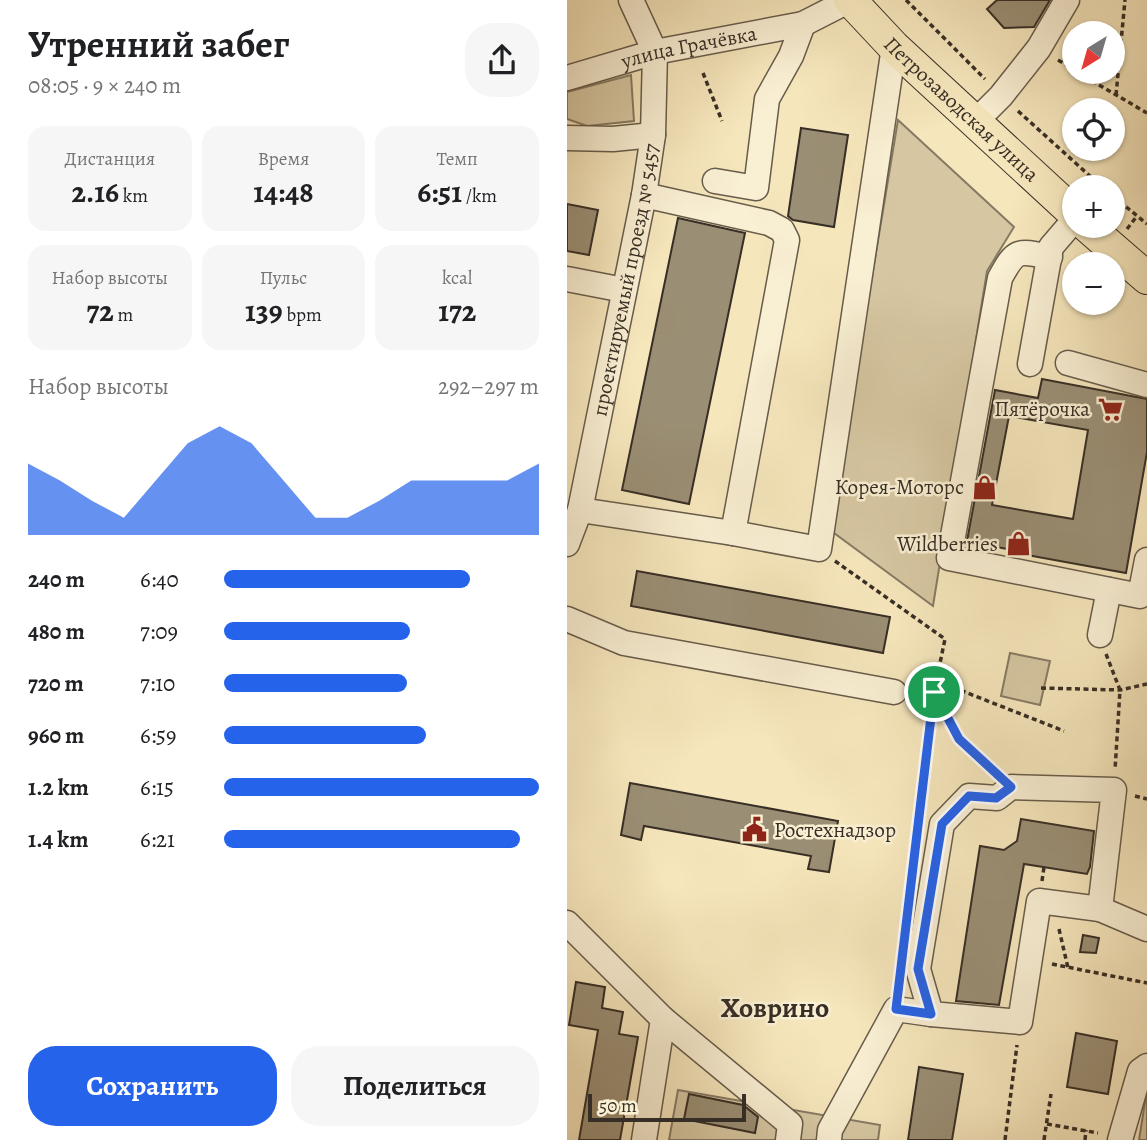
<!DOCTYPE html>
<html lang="ru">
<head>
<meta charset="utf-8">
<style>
	:root { --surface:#fff; --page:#f6f6f6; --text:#202124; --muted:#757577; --accent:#2563eb }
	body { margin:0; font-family:Alegreya,serif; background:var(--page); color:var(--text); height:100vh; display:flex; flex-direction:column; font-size:26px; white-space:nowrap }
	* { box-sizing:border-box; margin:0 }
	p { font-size:23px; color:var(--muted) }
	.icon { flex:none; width:38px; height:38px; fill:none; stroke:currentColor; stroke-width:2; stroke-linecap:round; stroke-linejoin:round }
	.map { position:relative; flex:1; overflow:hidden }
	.details { display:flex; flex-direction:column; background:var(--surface); width:567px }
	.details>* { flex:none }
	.needle { width:46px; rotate:217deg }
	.buttons { position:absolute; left:495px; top:21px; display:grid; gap:14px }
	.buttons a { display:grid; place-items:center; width:63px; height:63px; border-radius:50%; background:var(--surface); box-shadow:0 2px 5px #0004; font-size:35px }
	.scale { position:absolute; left:21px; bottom:18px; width:158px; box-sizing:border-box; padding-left:7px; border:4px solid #372e25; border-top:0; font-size:19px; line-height:24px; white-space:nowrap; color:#372e25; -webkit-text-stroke:5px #f9efd3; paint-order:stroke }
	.pin { position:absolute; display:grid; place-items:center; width:60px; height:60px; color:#fff; margin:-30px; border:4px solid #fff; border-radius:50%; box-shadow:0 2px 7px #0007 }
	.round { display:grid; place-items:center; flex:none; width:74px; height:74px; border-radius:28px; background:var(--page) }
	.head { display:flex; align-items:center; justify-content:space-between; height:119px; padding:0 28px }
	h1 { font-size:38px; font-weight:700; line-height:52px }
	.stats { display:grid; grid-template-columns:repeat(3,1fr); gap:10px; height:119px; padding:7px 28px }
	.stats div { display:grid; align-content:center; border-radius:18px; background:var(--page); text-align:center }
	.stats b { font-size:30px; font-weight:700 }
	.stats small { font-size:19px; font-weight:400 }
	.stats p { font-size:19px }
	.chart { height:196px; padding:14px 28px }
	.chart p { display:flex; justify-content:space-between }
	.chart svg { width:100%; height:126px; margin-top:7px; fill:var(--accent); opacity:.7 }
	.cta { display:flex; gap:14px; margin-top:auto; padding:14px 28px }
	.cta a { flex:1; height:80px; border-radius:28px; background:var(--accent); color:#fff; font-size:28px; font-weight:700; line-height:80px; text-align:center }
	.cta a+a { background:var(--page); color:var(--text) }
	ul { padding:0 28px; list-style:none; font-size:23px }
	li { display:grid; grid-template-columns:112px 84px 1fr; align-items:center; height:52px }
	li i { height:18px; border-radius:9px; background:var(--accent) }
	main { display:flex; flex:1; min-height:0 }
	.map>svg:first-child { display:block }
</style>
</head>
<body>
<main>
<section class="details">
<div class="head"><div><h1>Утренний забег</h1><p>08:05 · 9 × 240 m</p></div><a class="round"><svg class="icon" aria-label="share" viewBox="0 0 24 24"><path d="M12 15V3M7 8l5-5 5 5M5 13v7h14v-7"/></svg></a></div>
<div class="stats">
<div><p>Дистанция</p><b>2.16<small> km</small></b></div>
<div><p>Время</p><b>14:48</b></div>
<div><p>Темп</p><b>6:51<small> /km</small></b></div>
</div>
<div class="stats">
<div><p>Набор высоты</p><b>72<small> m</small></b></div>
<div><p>Пульс</p><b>139<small> bpm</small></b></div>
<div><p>kcal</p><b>172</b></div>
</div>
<div class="chart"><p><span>Набор высоты</span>292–297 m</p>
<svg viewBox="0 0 160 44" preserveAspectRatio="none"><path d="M0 44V19L10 25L20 32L30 38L40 25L50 12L60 6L70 12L80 25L90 38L100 38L110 32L120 25L130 25L140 25L150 25L160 19V44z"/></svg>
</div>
<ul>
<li><b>240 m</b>6:40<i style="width:78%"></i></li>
<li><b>480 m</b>7:09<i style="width:59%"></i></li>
<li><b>720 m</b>7:10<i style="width:58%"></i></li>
<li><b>960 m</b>6:59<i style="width:64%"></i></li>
<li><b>1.2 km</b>6:15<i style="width:100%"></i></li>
<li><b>1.4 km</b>6:21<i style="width:94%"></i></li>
</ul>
<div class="cta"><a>Сохранить</a><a>Поделиться</a></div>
</section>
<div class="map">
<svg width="580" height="1140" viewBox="0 0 580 1140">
	<rect width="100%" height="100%" fill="#f6e6bc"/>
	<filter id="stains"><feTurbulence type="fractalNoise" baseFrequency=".00286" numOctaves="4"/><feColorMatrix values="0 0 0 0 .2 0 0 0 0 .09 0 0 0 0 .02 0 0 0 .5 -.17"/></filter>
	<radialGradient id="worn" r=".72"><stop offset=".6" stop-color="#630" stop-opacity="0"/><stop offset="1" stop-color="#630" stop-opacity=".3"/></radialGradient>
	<path fill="#d6c7a2" stroke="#867a64" stroke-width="2" d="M64,75L67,121L20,126L0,119V92Z
		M331,120L447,227L420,271L366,606L263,530Z
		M443,653L483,661L473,705L434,696Z
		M111,1090L313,1125L311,1140H102Z
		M580,1090V1140H572Z"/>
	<path fill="#9a8e74" stroke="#372e25" stroke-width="2" fill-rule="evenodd" d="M430,0H483L467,27L437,28L420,9Z
		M234,128L281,135L267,227L226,220L221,216Z
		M0,204L31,210L22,255L0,251Z
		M111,218L178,233L122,504L55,490Z
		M475,379L580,399V452L559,573L444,552L445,550L400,541L428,390L471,398ZM442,416L521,430L506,519L425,505Z
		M70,571L323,617L316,653L64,606Z
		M63,783L271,821L262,872L241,869L244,856L77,826L74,840L54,835Z
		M454,819L527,831L523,867L520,874L457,864L432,1005L389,1001L413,846L437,850L450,841Z
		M516,935L532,938L529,953L513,952Z
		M9,982L38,987L35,1008L56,1012L52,1034L71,1037L53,1140H12L31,1030L2,1025Z
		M509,1033L550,1041L541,1094L500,1087Z
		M352,1067L396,1074L385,1140H341Z
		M122,1094L176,1105L191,1117L188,1133L117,1119Z"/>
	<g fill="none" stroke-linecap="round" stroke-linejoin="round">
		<defs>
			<g id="minor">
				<path id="s1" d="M0,78L88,52L236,24L283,0"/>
				<path d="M408,122L434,96L472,48L500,0"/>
				<path d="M0,138L46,139L86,135"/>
				<path d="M148,181L189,188L200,99L224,56L236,24"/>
				<path d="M77,195L202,223L215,230L220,240L166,533"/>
				<path d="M483,257C450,250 449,249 433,278L382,558L573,596L580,560"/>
				<path d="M0,279L57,290"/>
				<path d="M501,363L580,385"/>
				<path d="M463,364L484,247L508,219"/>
				<path d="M13,510L166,533L252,549L327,47"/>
				<path id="s2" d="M0,544L13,510L77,195L86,135L88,52L64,0"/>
				<path d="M0,619L57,643L327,692"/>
				<path d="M533,635L542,590"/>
				<path d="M444,787L547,790L533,909L472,901L453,1022L364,1014L351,969L375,824L402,796L430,798Z"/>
				<path d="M533,909L580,929"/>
				<path d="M0,923L96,1019L223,1124L221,1140"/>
				<path d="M77,1140L96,1019"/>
				<path d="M262,1140L263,1130L329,1009L364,1014"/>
				<path d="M553,1140L573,1071L580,1066"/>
			</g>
			<g id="major">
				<path id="s3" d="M283,0L327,47L508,214"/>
				<path d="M520,226L580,278"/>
			</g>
		</defs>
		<use href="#minor" stroke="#675c4b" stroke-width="27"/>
		<use href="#major" stroke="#372e25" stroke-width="34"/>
		<path stroke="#372e25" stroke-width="3.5" stroke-dasharray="5 3.5" stroke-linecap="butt" d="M339,0L418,79
			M491,60L508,70
			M510,72L580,113
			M136,73L155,121
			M549,95L558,0
			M451,111L535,187
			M546,196L580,224
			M560,229L570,216
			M268,561L378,639L367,692L352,816
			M539,654L553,690L548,770
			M370,681L497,731
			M474,688L553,690L580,684
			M367,692L392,739L427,771
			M568,796L580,799
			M475,881L477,867
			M492,929L501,968
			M485,964L580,983
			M480,1124L531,1133
			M438,1140L450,1045
			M477,1140L484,1094
			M518,1140L519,1130"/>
		<use href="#minor" stroke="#f9efd3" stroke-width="24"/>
		<use href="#major" stroke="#f6e6bc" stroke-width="32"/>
	</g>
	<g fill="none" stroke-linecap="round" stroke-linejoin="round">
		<defs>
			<path id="route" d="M367,692L392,739L444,787L429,798L402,796L375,824L351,969L364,1014L329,1009Z"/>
		</defs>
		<use href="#route" stroke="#fff" stroke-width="14"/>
		<use href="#route" stroke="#2563eb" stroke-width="9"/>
	</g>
	<defs>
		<symbol id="supermarket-bare" viewBox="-9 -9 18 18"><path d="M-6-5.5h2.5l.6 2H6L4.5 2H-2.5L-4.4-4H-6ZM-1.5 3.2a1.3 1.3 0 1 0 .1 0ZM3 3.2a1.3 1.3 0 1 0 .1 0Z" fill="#8f2418" stroke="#f9efd3" stroke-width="2.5" paint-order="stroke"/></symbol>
		<symbol id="shop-bare" viewBox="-9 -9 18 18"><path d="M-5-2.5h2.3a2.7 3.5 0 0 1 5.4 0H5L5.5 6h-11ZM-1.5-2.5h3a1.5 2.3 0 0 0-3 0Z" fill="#8f2418" stroke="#f9efd3" stroke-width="2.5" paint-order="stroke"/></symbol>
		<symbol id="civic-bare" viewBox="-9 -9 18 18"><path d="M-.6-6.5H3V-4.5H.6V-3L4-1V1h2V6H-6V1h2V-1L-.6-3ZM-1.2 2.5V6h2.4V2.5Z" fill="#8f2418" stroke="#f9efd3" stroke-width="2.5" paint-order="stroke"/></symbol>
	</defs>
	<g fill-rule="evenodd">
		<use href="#supermarket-bare" x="526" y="392" width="35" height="35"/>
		<use href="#shop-bare" x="400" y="470" width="35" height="35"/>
		<use href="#shop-bare" x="434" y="526" width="35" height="35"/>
		<use href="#civic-bare" x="170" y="812" width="35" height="35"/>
	</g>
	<g text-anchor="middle" stroke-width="5" stroke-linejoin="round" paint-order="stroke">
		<g font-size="21" fill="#372e25" stroke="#f9efd3">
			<text dy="7" stroke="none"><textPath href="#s1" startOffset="126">улица Грачёвка</textPath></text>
			<text dy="7" stroke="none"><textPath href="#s3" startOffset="156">Петрозаводская улица</textPath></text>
			<text dy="7" stroke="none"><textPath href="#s2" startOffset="271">проектируемый проезд № 5457</textPath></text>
		</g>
		<g font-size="21" fill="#372e25" stroke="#f9efd3" text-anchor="end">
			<text x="523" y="416">Пятёрочка</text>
			<text x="397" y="494">Корея-Моторс</text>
			<text x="431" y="551">Wildberries</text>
			<text x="207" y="837" text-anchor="start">Ростехнадзор</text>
		</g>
		<g font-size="28" font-weight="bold" fill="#372e25" stroke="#f9efd3">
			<text x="208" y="1017">Ховрино</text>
		</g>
	</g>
	<rect width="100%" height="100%" filter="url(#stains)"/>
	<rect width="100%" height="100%" fill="url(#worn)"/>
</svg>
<div class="buttons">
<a><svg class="needle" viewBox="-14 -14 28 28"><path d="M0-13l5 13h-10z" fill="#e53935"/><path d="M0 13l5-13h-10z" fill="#757577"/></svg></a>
<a><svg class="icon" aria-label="locate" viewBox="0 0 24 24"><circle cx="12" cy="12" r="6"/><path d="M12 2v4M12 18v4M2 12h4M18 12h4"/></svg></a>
<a>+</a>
<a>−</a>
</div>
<div class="scale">50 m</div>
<div class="pin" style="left:367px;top:692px;background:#1e9e55"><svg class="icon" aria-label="arrive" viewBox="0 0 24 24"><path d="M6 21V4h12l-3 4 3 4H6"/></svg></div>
</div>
</main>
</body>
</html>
